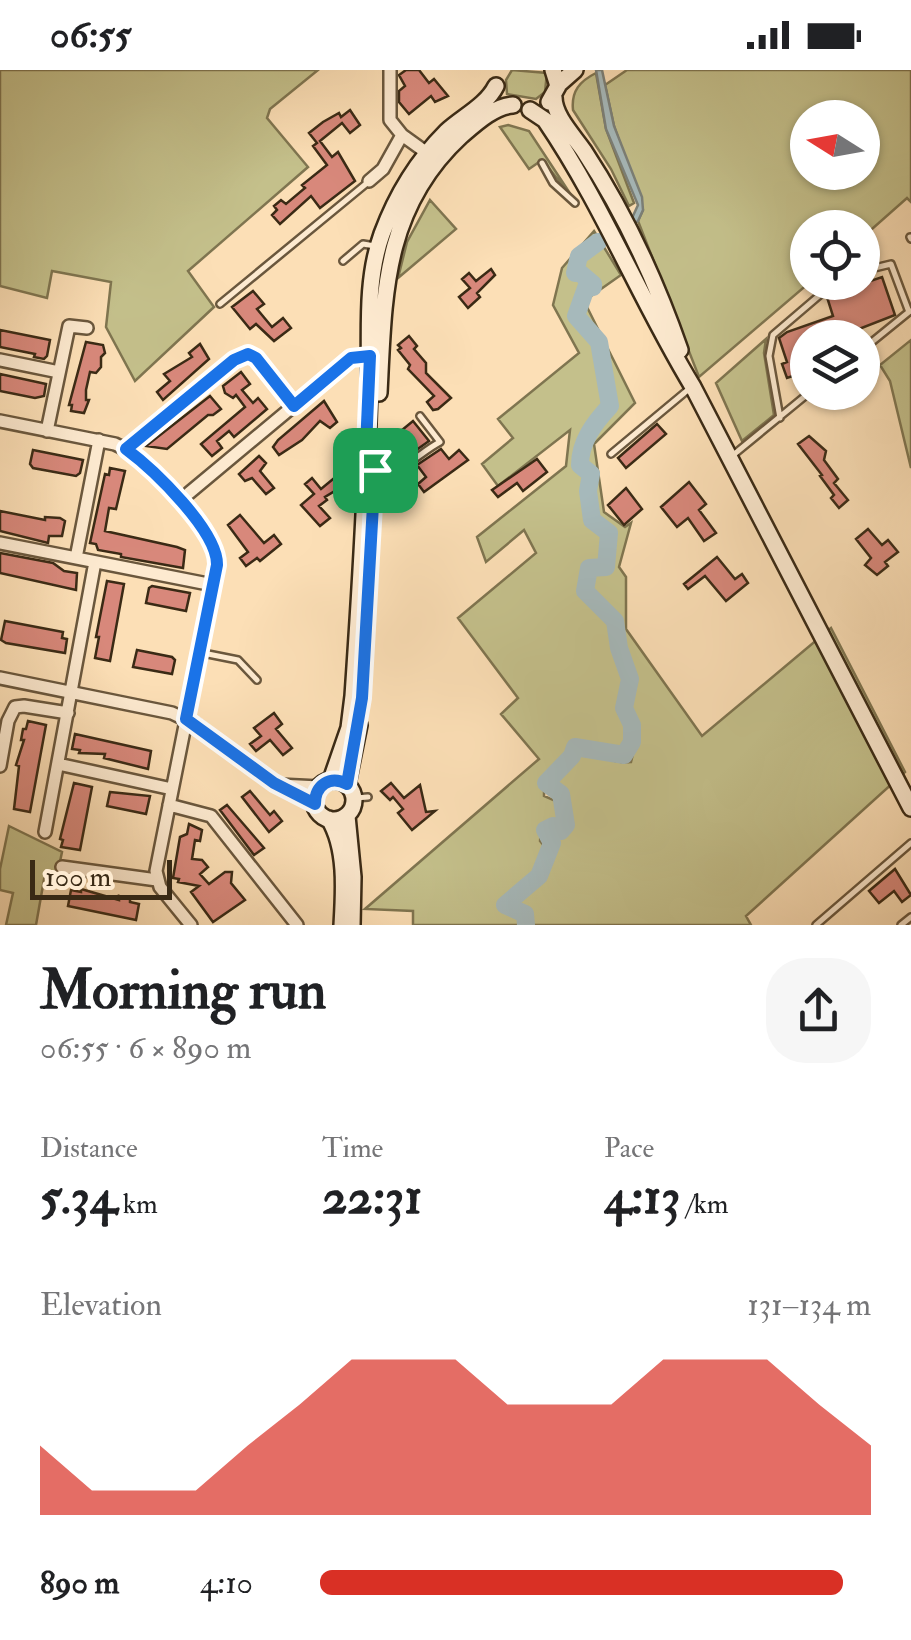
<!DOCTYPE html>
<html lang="en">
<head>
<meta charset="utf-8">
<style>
	:root { --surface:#fff; --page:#f6f6f6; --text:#202124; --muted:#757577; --accent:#d93025 }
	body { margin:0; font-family:"IM FELL Double Pica",serif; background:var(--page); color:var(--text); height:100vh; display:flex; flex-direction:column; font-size:38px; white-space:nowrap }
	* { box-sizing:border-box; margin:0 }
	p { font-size:32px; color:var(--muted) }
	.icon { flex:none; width:55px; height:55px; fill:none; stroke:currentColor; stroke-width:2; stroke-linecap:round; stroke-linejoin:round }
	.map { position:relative; height:855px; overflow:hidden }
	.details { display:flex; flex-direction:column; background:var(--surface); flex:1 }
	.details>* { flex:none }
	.needle { width:65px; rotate:281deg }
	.tools { position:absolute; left:790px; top:30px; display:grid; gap:20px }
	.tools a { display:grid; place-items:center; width:90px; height:90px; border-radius:50%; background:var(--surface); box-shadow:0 2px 8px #0004; font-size:50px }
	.scale { position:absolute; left:30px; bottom:25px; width:142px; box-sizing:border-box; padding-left:10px; border:5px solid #3a2a15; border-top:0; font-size:28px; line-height:35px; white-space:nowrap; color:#3a2a15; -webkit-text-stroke:8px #fdead0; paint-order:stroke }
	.pin { position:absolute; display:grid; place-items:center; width:85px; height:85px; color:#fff; margin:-42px; border-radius:20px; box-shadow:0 5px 15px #0006 }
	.round { display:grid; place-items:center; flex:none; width:105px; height:105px; border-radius:40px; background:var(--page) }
	.overview { display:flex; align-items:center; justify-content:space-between; height:170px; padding:0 40px }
	h1 { font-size:55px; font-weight:700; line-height:75px }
	.metrics { display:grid; grid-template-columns:repeat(3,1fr); gap:15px; height:170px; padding:10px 40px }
	.metrics div { display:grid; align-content:center }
	.metrics b { font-size:50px; font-weight:700 }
	.metrics small { font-size:28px; font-weight:400 }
	.metrics p { font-size:28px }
	.chart { height:280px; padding:20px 40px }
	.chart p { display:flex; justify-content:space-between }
	.chart svg { width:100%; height:180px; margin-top:10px; fill:var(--accent); opacity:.7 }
	ul { padding:0 40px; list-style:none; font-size:32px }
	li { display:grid; grid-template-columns:160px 120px 1fr; align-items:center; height:75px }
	li i { height:25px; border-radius:12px; background:var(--accent) }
	.status { display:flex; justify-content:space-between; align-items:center; height:70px; padding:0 50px; background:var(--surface); direction:ltr }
	.status svg { height:28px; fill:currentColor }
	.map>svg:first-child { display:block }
</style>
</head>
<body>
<div class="status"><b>06:55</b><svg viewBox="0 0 49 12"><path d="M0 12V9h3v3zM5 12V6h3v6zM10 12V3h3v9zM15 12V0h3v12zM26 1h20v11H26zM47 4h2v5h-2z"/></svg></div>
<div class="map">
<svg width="911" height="855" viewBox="0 0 911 855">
	<rect width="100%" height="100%" fill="#fcdfb6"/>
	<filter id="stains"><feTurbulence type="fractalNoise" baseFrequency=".002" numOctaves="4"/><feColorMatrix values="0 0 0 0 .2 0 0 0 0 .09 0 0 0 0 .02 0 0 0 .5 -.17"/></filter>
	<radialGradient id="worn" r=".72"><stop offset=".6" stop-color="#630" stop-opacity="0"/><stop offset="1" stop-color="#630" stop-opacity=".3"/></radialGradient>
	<path fill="#c4c08b" stroke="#7f7550" stroke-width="2.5" fill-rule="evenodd" d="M0,0H318L270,39L267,48L308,97L188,201L214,237L135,311L106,257L111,212L52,201L47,228L0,216Z
		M512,0L547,3L545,22L536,29L507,24L506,10Z
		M627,0H911V132L907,128L863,167L862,158H808L809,213L699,307L638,151L643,140L614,56L605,15ZM808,48H862V102H808Z
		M596,3L606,59L634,133L629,136L611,99L573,40C571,21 580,11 596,3Z
		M508,55L529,61L573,128L542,90L529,99L500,57Z
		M430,130L456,159L398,208L407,172Z
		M594,161L621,205L584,231L635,333L594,374L604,442L625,457L631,453L619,497L626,507V559L702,666L831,558L905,702L746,846L751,855H528L527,844L509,834C530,816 553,802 556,773L549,768L548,761L560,765L569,756L563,723L552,721L550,712L578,682C600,683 610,694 631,692C636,672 640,659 627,641L632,611L620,630L619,644L629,656L623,684L598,675H575L552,700L544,714V726L558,732L561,755L549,753L541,759L540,771C561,794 516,818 502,835L506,842L521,850V855H413V841L365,839L539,689L501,644L518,628L458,548L536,483L524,460L486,492L477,467L566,396L570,360L498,416L482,394L513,368L498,349L579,283L553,235L562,198Z
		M766,269L764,283L774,345L742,371L716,313Z
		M911,270V398L890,311L880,295Z
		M9,756L62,782L57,806L45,804L36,855H6L13,823L0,820V799Z"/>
	<path fill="#a6b9bb" stroke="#7b8079" stroke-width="2.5" d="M596,0H602L614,56L642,127L643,140L638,151L582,188L579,183L633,146L638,135L606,59Z"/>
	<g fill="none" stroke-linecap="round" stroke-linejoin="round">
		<path stroke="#a6b9bb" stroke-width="18" d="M526,855L525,844L505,835L539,806L552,773L545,760L553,756L561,761L566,755L561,724L546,713L572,686L575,677L624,685L632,672V655L624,638L630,609L619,578L615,551L585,521L589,498L606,497L609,463L592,450L588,421L591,404L580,395C580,372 594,353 610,336L599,272L576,246L586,218L593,217V214L580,203H575L579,186L598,172"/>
	</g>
	<path fill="#d8887b" stroke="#3a2a15" stroke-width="2.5" d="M406,0H419L429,13L434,9L448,26L435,32L431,26L409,44L399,32V21L405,16L399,5Z
		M350,40L360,55L350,63L342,53L320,71L332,87L338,82L355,111L320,138L311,126L280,154L272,145L277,140L274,136L281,130L286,134L305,118L302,115L327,95L313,76L317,73L309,63L323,52L339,43L341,47Z
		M491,199L495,205L477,223L480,227L468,238L459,227L470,218L462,209L469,203L476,211Z
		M882,207L895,245L846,264L847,268H808V301L787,308L782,294L787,292L779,268L787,262L833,246L827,227L829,225Z
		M253,221L264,234L257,239L272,257L283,248L291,258L274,271L256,254L250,259L232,237Z
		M0,260L50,270L47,286L44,289L34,287L35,284L0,277Z
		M409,266L417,276L414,279L426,293V303L451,328L438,339L433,340L427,332L434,326L408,299L410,295L398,280L401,278L398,275Z
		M86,272L103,275L105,283L101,287V297L96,303L90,302L86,320V330H89L84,343L71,341L72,335H69Z
		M200,274L209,289L163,330L157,322L170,311L164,304L192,287L189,283Z
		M241,302L250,314L242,320L253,333L258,328L267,339L234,367L229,361L217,371L222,378L212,386L201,374L245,337L236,325L233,328L225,323L223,316Z
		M0,304L46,314L44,326L35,328L0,321Z
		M210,326L221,339L213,345H208L167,379L146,376Z
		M324,331L337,352L330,358L320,351L302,370L279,385L273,377L278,370Z
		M413,351L429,371L405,388L390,370Z
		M657,354L666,364L626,398L618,388Z
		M809,366L826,381L824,390L838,409L834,413L848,430L839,438L831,428L834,425L820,406L822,405L798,374Z
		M441,379L449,389L459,380L468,390L424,422L418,414L426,407L417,395Z
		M33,380L83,390L80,403L76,406L33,398L30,394Z
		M259,386L266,393L260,401L274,418L266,424L252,408L245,411L239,404Z
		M537,389L547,402L523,421L517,413L498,427L492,420Z
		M110,398L125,401L116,439L109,438L105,461L177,477L185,480L183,498L121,487V484L98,480L96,474L90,473L105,404L109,405Z
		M344,400L353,410L325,427L327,430L319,436L330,448L320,456L301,435L314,424L305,414L312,408L321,419Z
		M689,412L706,434L699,440L716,463L704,471L688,448L677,457L661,437Z
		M626,418L642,439L624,455L608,435Z
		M0,441L45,450V447L60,448L65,451L62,466H49L48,473L0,461Z
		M240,445L264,473L274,465L281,474L260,491L257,488L246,496L240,488L248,482L228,455Z
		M868,459L882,475L888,470L898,482L885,492L888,496L877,505L865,495L871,488L856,469Z
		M0,483L53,493L64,501L77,503L76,520L0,503Z
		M717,487L735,509L742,504L748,513L726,531L705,506L688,519L684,514Z
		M107,511L124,514L110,591L95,588L99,567H96Z
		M152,516L190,523L186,541L146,533L149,518Z
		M5,551L63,562L62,568L67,569L65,583L6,573L1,570Z
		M137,580L172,587L175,590L172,604L133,597Z
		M274,643L282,654L276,659L292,678L283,685L270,670L256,681L250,674L261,666L254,658Z
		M28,651L46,655L30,742L14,739L19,696L16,695L24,670H21L23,659H26Z
		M75,664L151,681L148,699L104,688L105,684L79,683L80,680L72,679Z
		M74,713L92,717L80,780L61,777L63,770L60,769Z
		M391,713L404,728L420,715L426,742L435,741L412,760L398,743L403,739L393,727L390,730L381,721Z
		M250,721L270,745L274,741L282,751L269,762L242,727Z
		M110,722L150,726L146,744L107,736Z
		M227,735L264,778L254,785L220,740Z
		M189,754L202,760L200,771L195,770L192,789L202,790L208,797L200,804L209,814L225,802H232L231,813L245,830L213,852L191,822L199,816L178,812L179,809L173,808L180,767L187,764Z
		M895,799L911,825L902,832L894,821L879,833L869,821Z
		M81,819L119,830V826L130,829V832L139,834L136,850L68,836L71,820L81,822Z"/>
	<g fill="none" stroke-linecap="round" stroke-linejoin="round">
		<defs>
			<path id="service" d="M542,93L553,113L575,133
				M910,167L911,169
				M343,191L363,174L375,176
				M862,201L891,194L909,242
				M220,234L367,113
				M862,280L910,241
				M780,348L769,286L773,265L835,212
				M611,384L689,319
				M732,386L810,322
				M371,400C403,407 415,385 440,372L420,346
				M203,583L238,590L257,610
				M355,728L368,727
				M816,855L911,773
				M901,855L911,847"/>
			<path id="minor" d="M390,0V50L402,65L427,83
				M369,111L383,99L402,65
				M0,290L59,302
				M0,351L115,374C139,384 200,448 212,472C216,480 217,487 217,495L156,801L160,817L191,855
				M47,361L69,256L87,258
				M126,379L243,285L256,288L293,336
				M189,423L351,288L370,285
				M0,473L213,515
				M76,488L99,370
				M0,608L172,643L197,655L273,713L315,734
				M58,694L172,719
				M0,696L8,651L15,637L24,636L68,643
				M279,715L319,717
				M169,735L211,746L297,855
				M45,762L95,492
				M62,797L157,810"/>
			<path id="secondary" d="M558,15L575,0
				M554,27C554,46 573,65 584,81C624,142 656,211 680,280
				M549,32L558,16L553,0
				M530,40L545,50C603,135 640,230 693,317L911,738
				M379,323C384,225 383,138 461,66C475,54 494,36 513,35
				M331,710L349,658L353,626C360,525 366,424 369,323C371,270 364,214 382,164C396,126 418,90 446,62C462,47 486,36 496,16
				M314 730a20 20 0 1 1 40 0a20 20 0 1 1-40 0Z
				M347,714L359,655
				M347,746L353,807L352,855
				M329,749C347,778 344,822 342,855"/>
		</defs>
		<use href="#service" stroke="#6a573d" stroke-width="10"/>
		<use href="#minor" stroke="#6a573d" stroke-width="16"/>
		<use href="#secondary" stroke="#3a2a15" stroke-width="20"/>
		<use href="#service" stroke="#fdead0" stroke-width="5"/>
		<use href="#minor" stroke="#fdead0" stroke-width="11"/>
		<use href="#secondary" stroke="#fdead0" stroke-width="15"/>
	</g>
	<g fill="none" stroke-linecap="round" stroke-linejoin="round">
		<defs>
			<path id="route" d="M248,284L256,288L294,336L351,288L370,286L365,400H375L362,628L347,714C330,705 315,715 315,734L274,713L186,649L217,495C218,461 153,399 126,379L234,290Z"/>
		</defs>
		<use href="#route" stroke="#fff" stroke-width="20"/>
		<use href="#route" stroke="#1a73e8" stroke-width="12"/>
	</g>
	<rect width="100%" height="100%" filter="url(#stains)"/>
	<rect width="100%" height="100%" fill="url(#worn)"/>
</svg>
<div class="tools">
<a><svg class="needle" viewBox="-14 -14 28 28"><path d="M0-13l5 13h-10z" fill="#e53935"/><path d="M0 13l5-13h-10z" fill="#757577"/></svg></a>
<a><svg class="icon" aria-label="locate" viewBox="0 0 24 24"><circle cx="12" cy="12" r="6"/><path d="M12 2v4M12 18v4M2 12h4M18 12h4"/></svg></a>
<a><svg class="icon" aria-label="layers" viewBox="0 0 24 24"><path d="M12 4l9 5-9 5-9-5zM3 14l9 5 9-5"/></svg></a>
</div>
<div class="scale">100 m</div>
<div class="pin" style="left:375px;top:400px;background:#1e9e55"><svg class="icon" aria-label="arrive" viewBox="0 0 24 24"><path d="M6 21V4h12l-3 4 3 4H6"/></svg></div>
</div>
<section class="details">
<div class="overview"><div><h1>Morning run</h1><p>06:55 · 6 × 890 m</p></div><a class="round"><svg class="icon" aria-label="share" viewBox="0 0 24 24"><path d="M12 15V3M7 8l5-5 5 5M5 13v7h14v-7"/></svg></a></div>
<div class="metrics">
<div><p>Distance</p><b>5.34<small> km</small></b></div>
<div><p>Time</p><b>22:31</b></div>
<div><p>Pace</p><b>4:13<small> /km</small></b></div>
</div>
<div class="chart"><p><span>Elevation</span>131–134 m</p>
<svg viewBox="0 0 160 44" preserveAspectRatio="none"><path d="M0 44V27L10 38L20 38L30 38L40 27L50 17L60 6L70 6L80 6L90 17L100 17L110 17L120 6L130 6L140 6L150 17L160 27V44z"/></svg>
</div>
<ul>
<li><b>890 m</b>4:10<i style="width:95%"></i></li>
</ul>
</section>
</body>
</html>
